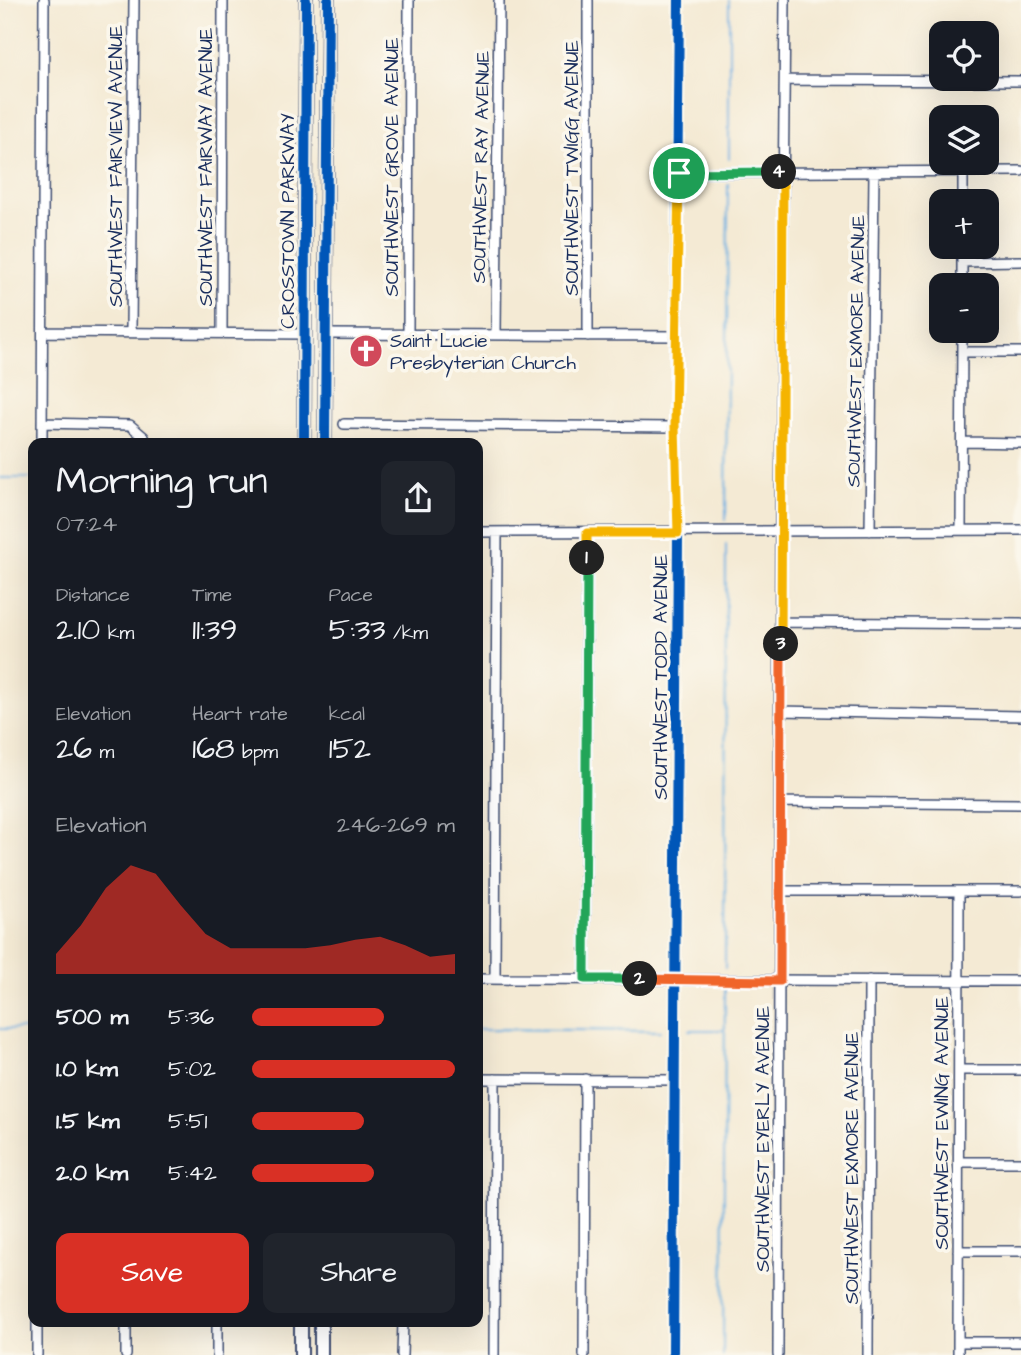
<!DOCTYPE html>
<html lang="en">
<head>
<meta charset="utf-8">
<style>
	:root { --surface:#171b24; --page:#20242c; --text:#f1f3f6; --muted:#9ea1a6; --accent:#d93025 }
	body { margin:0; font-family:"Architects Daughter",sans-serif; background:var(--page); color:var(--text); height:100vh; display:flex; flex-direction:column; font-size:26px; white-space:nowrap }
	* { box-sizing:border-box; margin:0 }
	p { font-size:23px; color:var(--muted) }
	.icon { flex:none; width:38px; height:38px; fill:none; stroke:currentColor; stroke-width:2; stroke-linecap:round; stroke-linejoin:round }
	.map { position:relative; flex:1; overflow:hidden }
	.panel { position:absolute; left:28px; top:438px; width:455px; height:889px; display:flex; flex-direction:column; background:var(--surface); border-radius:14px; box-shadow:0 7px 28px #0002 }
	.panel>* { flex:none }
	.controls { position:absolute; left:929px; top:21px; display:grid; gap:14px }
	.controls a { display:grid; place-items:center; width:70px; height:70px; border-radius:14px; background:var(--surface); box-shadow:0 7px 28px #0002; font-size:35px }
	.pin { position:absolute; display:grid; place-items:center; width:60px; height:60px; color:#fff; margin:-30px; border:4px solid #fff; border-radius:50%; box-shadow:0 2px 7px #0007 }
	.km { position:absolute; width:35px; height:35px; margin:-18px; border-radius:50%; background:#222; color:#fff; font-size:19px; line-height:35px; text-align:center }
	.round { display:grid; place-items:center; flex:none; width:74px; height:74px; border-radius:14px; background:var(--page) }
	.overview { display:flex; align-items:center; justify-content:space-between; height:119px; padding:0 28px }
	h1 { font-size:38px; font-weight:600; line-height:52px }
	.figures { display:grid; grid-template-columns:repeat(3,1fr); gap:10px; height:119px; padding:7px 28px }
	.figures div { display:grid; align-content:center }
	.figures b { font-size:30px; font-weight:600 }
	.figures small { font-size:19px; font-weight:400 }
	.figures p { font-size:19px }
	.chart { height:196px; padding:14px 28px }
	.chart p { display:flex; justify-content:space-between }
	.chart svg { width:100%; height:126px; margin-top:7px; fill:var(--accent); opacity:.7 }
	.primary-button { display:flex; gap:14px; margin-top:auto; padding:14px 28px }
	.primary-button a { flex:1; height:80px; border-radius:14px; background:var(--accent); color:#fff; font-size:28px; font-weight:600; line-height:80px; text-align:center }
	.primary-button a+a { background:var(--page); color:var(--text) }
	ul { padding:0 28px; list-style:none; font-size:23px }
	li { display:grid; grid-template-columns:112px 84px 1fr; align-items:center; height:52px }
	li i { height:18px; border-radius:9px; background:var(--accent) }
	.map>svg:first-child { display:block }
</style>
</head>
<body>
<div class="map">
<svg width="1021" height="1355" viewBox="0 0 1021 1355">
	<rect width="100%" height="100%" fill="#fbf7ec"/>
	<filter id="ink" filterUnits="userSpaceOnUse"><feTurbulence type="fractalNoise" baseFrequency=".0143" numOctaves="2"/><feDisplacementMap in="SourceGraphic" scale="14" xChannelSelector="R" yChannelSelector="G"/><feConvolveMatrix kernelMatrix="1 2 1 2 8 2 1 2 1" color-interpolation-filters="sRGB"/></filter>
	<filter id="wash" filterUnits="userSpaceOnUse"><feTurbulence type="fractalNoise" baseFrequency=".00686" numOctaves="4" result="noise"/><feDisplacementMap in="SourceGraphic" scale="28" xChannelSelector="R" yChannelSelector="G"/><feGaussianBlur stdDeviation="1.57" result="paint"/><feColorMatrix in="noise" values="0 0 0 0 0 0 0 0 0 0 0 0 0 0 0 0 0 1.4 0 .05"/><feComposite in="paint" operator="in"/></filter>
	<g filter="url(#wash)">
		<rect width="100%" height="100%" fill="#f4ead4"/>
		<g fill="none" stroke-linecap="round" stroke-linejoin="round">
			<path stroke="#6cb0e2" stroke-width="2" d="M729,159V0
				M0,478H30
				M726,520L728,184
				M725,968L726,545
				M0,1029H25
				M478,1029L660,1031
				M689,1030H725
				M723,1355L725,989"/>
		</g>
	</g>
	<g filter="url(#ink)">
		<g fill="none" stroke-linecap="round" stroke-linejoin="round">
			<defs>
				<path id="minor" d="M785,80L1021,81
					M679,173L1021,171
					M963,201V171
					M962,262L1021,261
					M962,285V247
					M131,331L134,0
					M43,332L304,334
					M222,333L223,0
					M326,334L676,336
					M408,335L409,0
					M496,335L499,0
					M588,336V0
					M962,352H1021
					M42,423L130,425L144,437L146,443
					M344,424L675,427
					M963,442L1021,443
					M42,443L44,0
					M961,529L962,331
					M870,531L874,172
					M478,532L1021,530
					M781,622L1021,624
					M780,711L1021,716
					M781,802L1021,804
					M780,891H1021
					M478,979L1021,981
					M495,979L497,532
					M585,979L587,533
					M960,1070H1021
					M478,1079L674,1080
					M959,1162H1021
					M958,1251H1021
					M958,1342H1021
					M37,1355V1321
					M126,1355V1321
					M217,1355V1321
					M402,1355L403,1321
					M494,1355L495,1079
					M584,1355L585,1079
					M673,1355L678,533L675,427L679,0
					M778,1355L780,532L785,0
					M868,1355L869,980
					M958,1355L959,892"/>
				<path id="major" d="M304,443L306,0
					M325,443L328,0
					M301,1355V1321
					M321,1355V1321"/>
			</defs>
			<use href="#minor" stroke="#3c4b70" stroke-width="12"/>
			<use href="#major" stroke="#3c4b70" stroke-width="16"/>
			<use href="#minor" stroke="#fff" stroke-width="9"/>
			<use href="#major" stroke="#fff" stroke-width="12"/>
			<defs>
				<path id="cycleway" d="M304,443L306,0
					M325,443L328,0
					M673,1355L678,533L675,427L679,0"/>
			</defs>
			<use href="#cycleway" stroke="#fbf7ec" stroke-width="15"/>
			<use href="#cycleway" stroke="#0057b8" stroke-width="10"/>
		</g>
	</g>
	<g fill="none" stroke-linecap="round" stroke-linejoin="round" filter="url(#ink)">
		<defs>
			<path id="split-1" d="M587,558V533H678L675,427L679,173"/>
			<path id="split-2" d="M587,558L585,979H640"/>
			<path id="split-3" d="M640,979L780,981L781,644"/>
			<path id="split-4" d="M779,172H783L781,644"/>
			<path id="split-5" d="M679,173L779,172"/>
		</defs>
		<use href="#split-1" stroke="#fff" stroke-width="14"/>
		<use href="#split-2" stroke="#fff" stroke-width="14"/>
		<use href="#split-3" stroke="#fff" stroke-width="14"/>
		<use href="#split-4" stroke="#fff" stroke-width="14"/>
		<use href="#split-5" stroke="#fff" stroke-width="14"/>
		<use href="#split-1" stroke="#f5b400" stroke-width="9"/>
		<use href="#split-2" stroke="#22a559" stroke-width="9"/>
		<use href="#split-3" stroke="#f0652b" stroke-width="9"/>
		<use href="#split-4" stroke="#f5b400" stroke-width="9"/>
		<use href="#split-5" stroke="#22a559" stroke-width="9"/>
	</g>
	<defs>
		<symbol id="church-disc" viewBox="-11 -11 22 22"><circle r="9.5" fill="#d1495b" stroke="#fbf7ec"/><path d="M-1.2-6h2.4v3.5h3.3v2.4h-3.3V6h-2.4V-.1h-3.3v-2.4h3.3Z" fill="#fff"/></symbol>
	</defs>
	<g fill-rule="evenodd">
		<use href="#church-disc" x="347" y="332" width="38" height="38"/>
	</g>
	<g text-anchor="middle" stroke-width="7" stroke-linejoin="round" paint-order="stroke">
		<g font-size="19" fill="#1b2f5e" stroke="#fbf7ec">
			<text transform="translate(115 166) rotate(-90)" y="7">SOUTHWEST FAIRVIEW AVENUE</text>
			<text transform="translate(205 167) rotate(-90)" y="7">SOUTHWEST FAIRWAY AVENUE</text>
			<text transform="translate(391 167) rotate(-90)" y="7">SOUTHWEST GROVE AVENUE</text>
			<text transform="translate(480 167) rotate(-89)" y="7">SOUTHWEST RAY AVENUE</text>
			<text transform="translate(571 168) rotate(-90)" y="7">SOUTHWEST TWIGG AVENUE</text>
			<text transform="translate(287 221) rotate(-90)" y="7">CROSSTOWN PARKWAY</text>
			<text transform="translate(855 351) rotate(-89)" y="7">SOUTHWEST EXMORE AVENUE</text>
			<text transform="translate(660 677) rotate(-90)" y="7">SOUTHWEST TODD AVENUE</text>
			<text transform="translate(941 1123) rotate(-90)" y="7">SOUTHWEST EWING AVENUE</text>
			<text transform="translate(762 1139) rotate(-90)" y="7">SOUTHWEST EYERLY AVENUE</text>
			<text transform="translate(851 1168) rotate(-90)" y="7">SOUTHWEST EXMORE AVENUE</text>
		</g>
		<g font-size="19" fill="#1b2f5e" stroke="#fbf7ec" text-anchor="start">
			<text x="390" y="347">Saint Lucie<tspan x="390" dy="22">Presbyterian Church</tspan></text>
		</g>
	</g>
</svg>
<div class="controls">
<a><svg class="icon" aria-label="locate" viewBox="0 0 24 24"><circle cx="12" cy="12" r="6"/><path d="M12 2v4M12 18v4M2 12h4M18 12h4"/></svg></a>
<a><svg class="icon" aria-label="layers" viewBox="0 0 24 24"><path d="M12 4l9 5-9 5-9-5zM3 14l9 5 9-5"/></svg></a>
<a>+</a>
<a>−</a>
</div>
<div class="pin" style="left:679px;top:173px;background:#1e9e55"><svg class="icon" aria-label="arrive" viewBox="0 0 24 24"><path d="M6 21V4h12l-3 4 3 4H6"/></svg></div>
<b class="km" style="left:587px;top:558px">1</b>
<b class="km" style="left:640px;top:979px">2</b>
<b class="km" style="left:781px;top:644px">3</b>
<b class="km" style="left:779px;top:172px">4</b>
<section class="panel">
<div class="overview"><div><h1>Morning run</h1><p>07:24</p></div><a class="round"><svg class="icon" aria-label="share" viewBox="0 0 24 24"><path d="M12 15V3M7 8l5-5 5 5M5 13v7h14v-7"/></svg></a></div>
<div class="figures">
<div><p>Distance</p><b>2.10<small> km</small></b></div>
<div><p>Time</p><b>11:39</b></div>
<div><p>Pace</p><b>5:33<small> /km</small></b></div>
</div>
<div class="figures">
<div><p>Elevation</p><b>26<small> m</small></b></div>
<div><p>Heart rate</p><b>168<small> bpm</small></b></div>
<div><p>kcal</p><b>152</b></div>
</div>
<div class="chart"><p><span>Elevation</span>246–269 m</p>
<svg viewBox="0 0 160 44" preserveAspectRatio="none"><path d="M0 44V37L10 27L20 14L30 6L40 9L50 20L60 30L70 35L80 35L90 35L100 35L110 34L120 32L130 31L140 34L150 38L160 37V44z"/></svg>
</div>
<ul>
<li><b>500 m</b>5:36<i style="width:65%"></i></li>
<li><b>1.0 km</b>5:02<i style="width:100%"></i></li>
<li><b>1.5 km</b>5:51<i style="width:55%"></i></li>
<li><b>2.0 km</b>5:42<i style="width:60%"></i></li>
</ul>
<div class="primary-button"><a>Save</a><a>Share</a></div>
</section>
</div>
</body>
</html>
